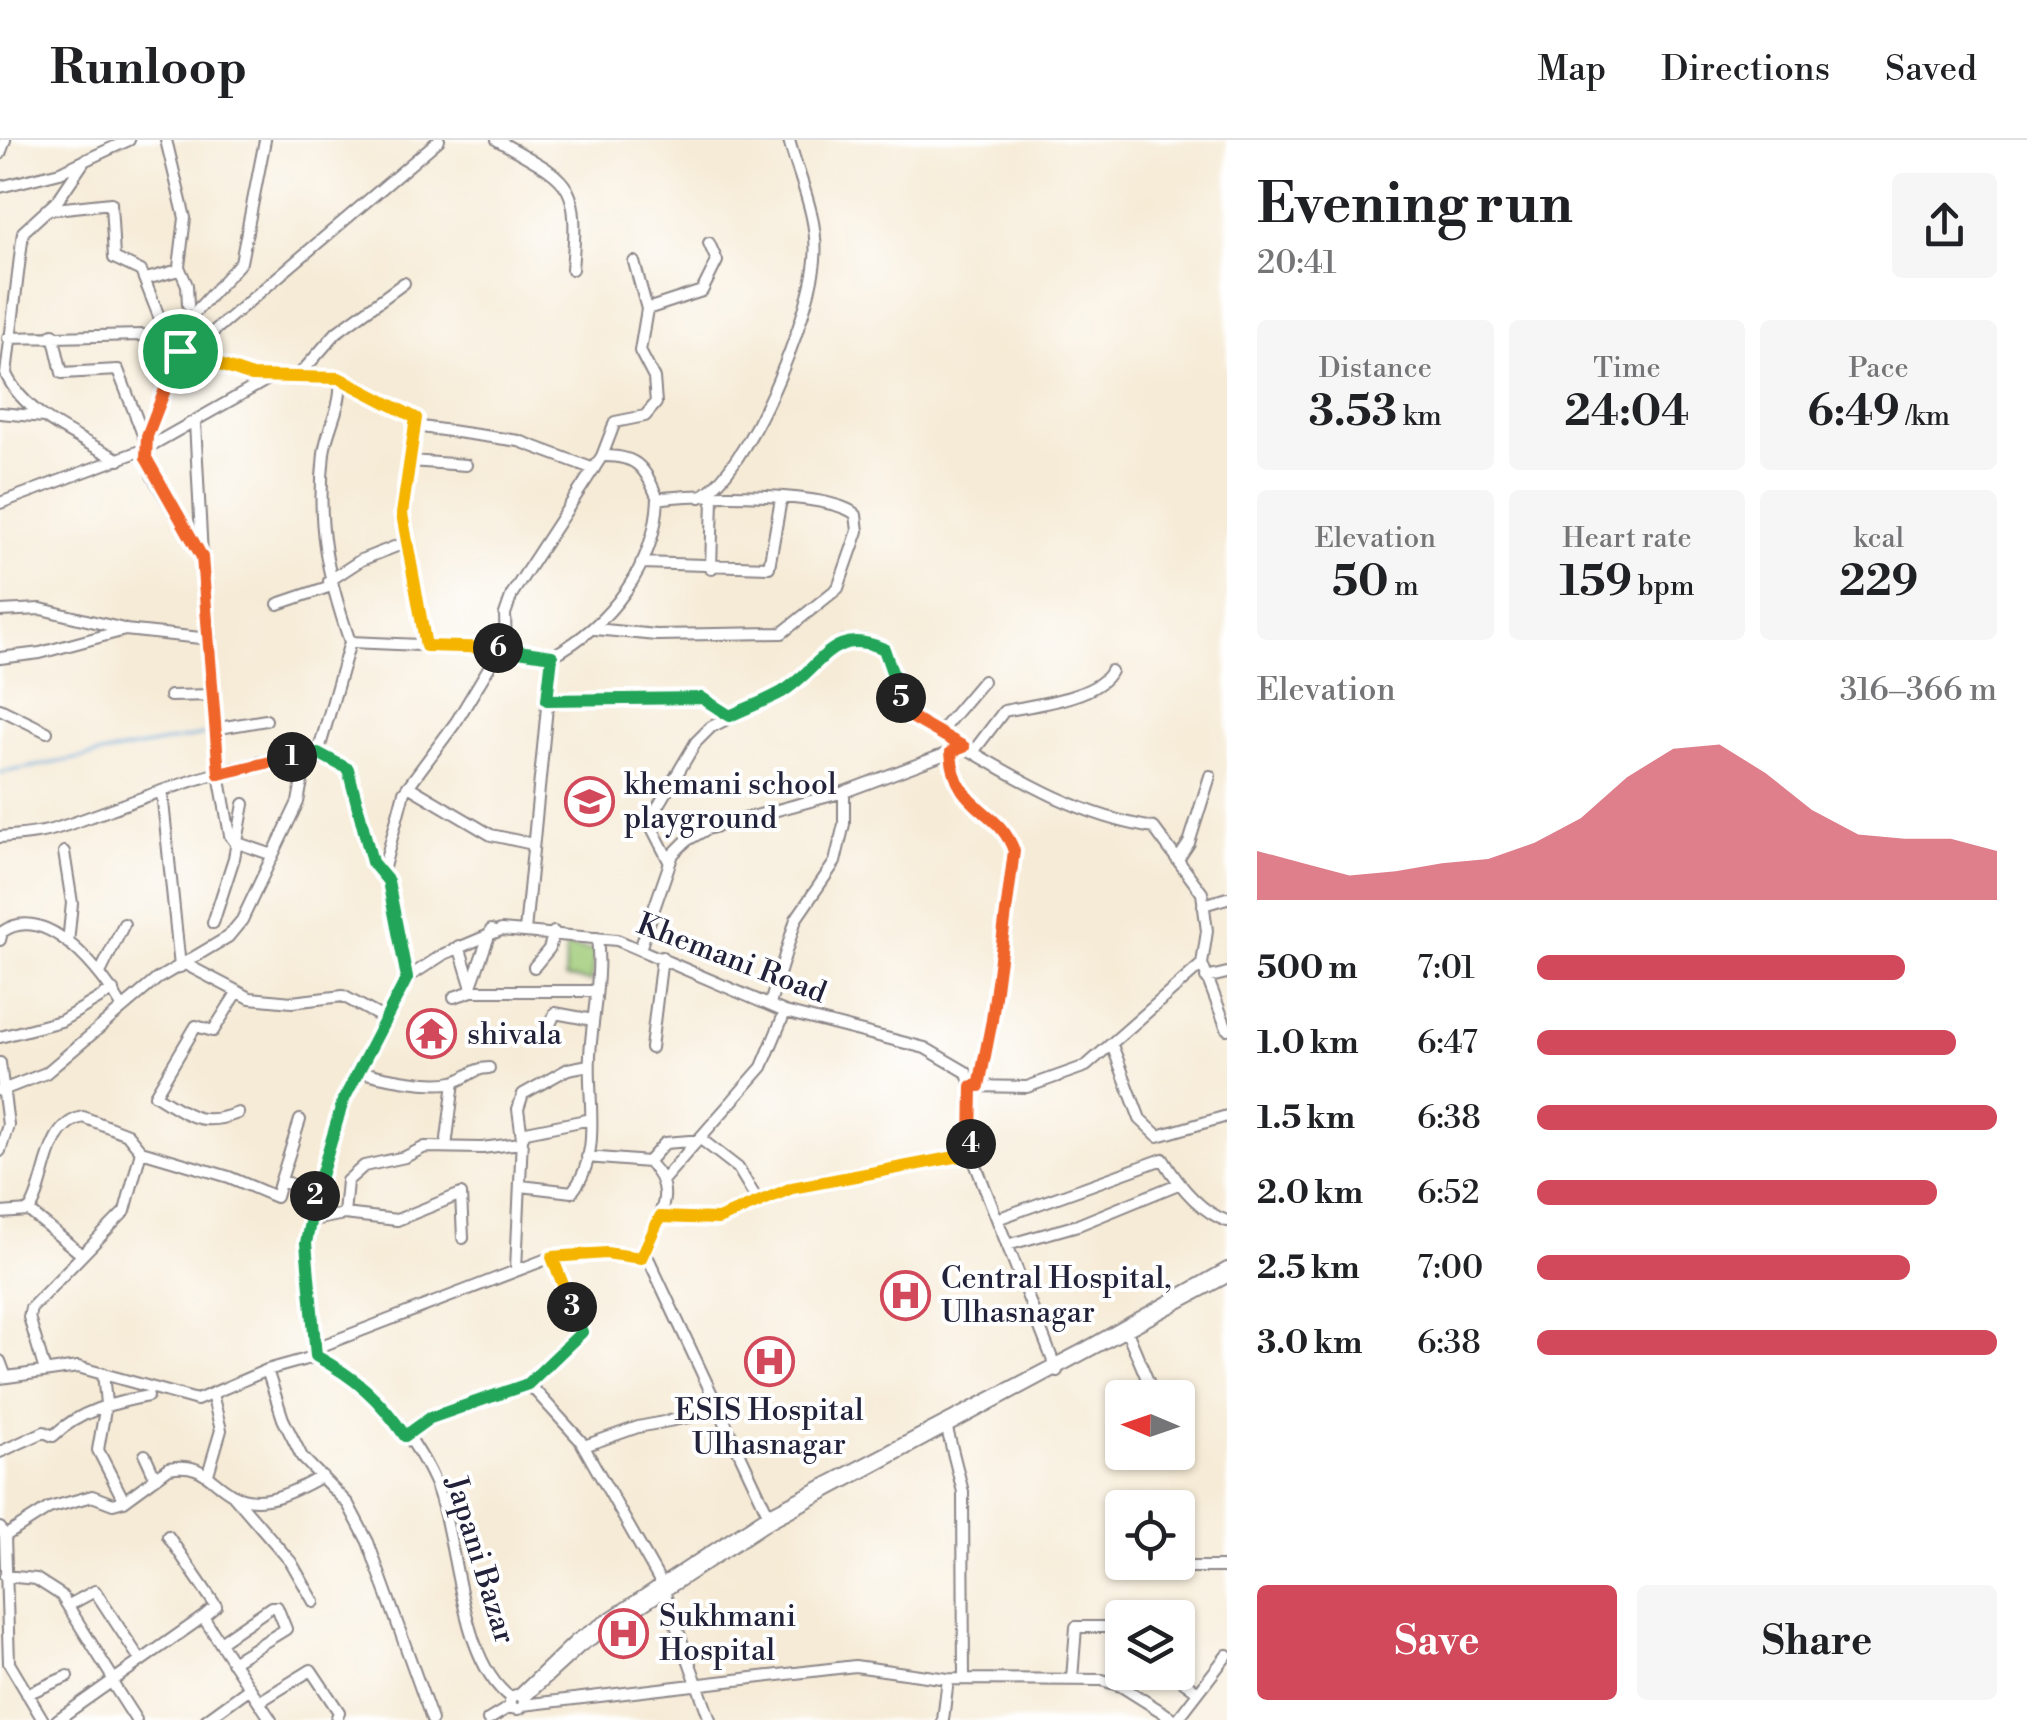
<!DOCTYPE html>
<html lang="en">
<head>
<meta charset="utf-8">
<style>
	:root { --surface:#fff; --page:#f6f6f6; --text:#202124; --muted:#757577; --line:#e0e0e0; --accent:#d1495b }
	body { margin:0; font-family:"Libre Bodoni",serif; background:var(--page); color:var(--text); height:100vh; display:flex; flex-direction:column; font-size:38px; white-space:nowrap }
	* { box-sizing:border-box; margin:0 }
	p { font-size:32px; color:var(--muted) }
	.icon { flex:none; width:55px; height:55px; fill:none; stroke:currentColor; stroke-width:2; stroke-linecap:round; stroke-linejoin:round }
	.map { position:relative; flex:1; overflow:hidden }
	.side { display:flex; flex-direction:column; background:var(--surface); width:800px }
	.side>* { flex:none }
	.needle { width:65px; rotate:272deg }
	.buttons { position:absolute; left:1105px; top:1240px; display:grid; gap:20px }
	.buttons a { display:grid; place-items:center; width:90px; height:90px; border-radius:10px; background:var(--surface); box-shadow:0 2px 8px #0004; font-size:50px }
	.pin { position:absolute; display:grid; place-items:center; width:85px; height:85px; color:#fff; margin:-42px; border:5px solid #fff; border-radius:50%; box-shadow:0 2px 10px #0007 }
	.km { position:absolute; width:50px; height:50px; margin:-25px; border-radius:50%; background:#222; color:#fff; font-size:28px; line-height:50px; text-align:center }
	.round { display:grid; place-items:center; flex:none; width:105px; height:105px; border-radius:10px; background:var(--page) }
	.summary { display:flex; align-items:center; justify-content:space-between; height:170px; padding:0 30px }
	h1 { font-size:55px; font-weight:700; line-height:75px }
	.metrics { display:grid; grid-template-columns:repeat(3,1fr); gap:15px; height:170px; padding:10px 30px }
	.metrics div { display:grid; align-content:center; border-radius:10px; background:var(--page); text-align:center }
	.metrics b { font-size:42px; font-weight:700 }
	.metrics small { font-size:28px; font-weight:400 }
	.metrics p { font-size:28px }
	.chart { height:280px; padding:20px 30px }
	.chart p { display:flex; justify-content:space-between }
	.chart svg { width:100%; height:180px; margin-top:10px; fill:var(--accent); opacity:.7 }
	.cta { display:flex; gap:20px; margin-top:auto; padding:20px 30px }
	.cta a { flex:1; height:115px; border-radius:10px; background:var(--accent); color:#fff; font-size:40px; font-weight:700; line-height:115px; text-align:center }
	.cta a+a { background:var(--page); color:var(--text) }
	ul { padding:0 30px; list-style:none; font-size:32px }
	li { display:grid; grid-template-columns:160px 120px 1fr; align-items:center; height:75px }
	li i { height:25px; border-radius:12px; background:var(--accent) }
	header { display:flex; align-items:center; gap:60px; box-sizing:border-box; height:140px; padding:0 50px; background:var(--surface); border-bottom:2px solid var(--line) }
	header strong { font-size:48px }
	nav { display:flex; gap:55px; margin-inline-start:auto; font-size:35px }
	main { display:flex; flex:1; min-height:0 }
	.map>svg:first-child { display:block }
</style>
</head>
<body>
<header>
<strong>Runloop</strong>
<nav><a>Map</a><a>Directions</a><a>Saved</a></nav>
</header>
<main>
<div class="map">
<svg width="1227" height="1580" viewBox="0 0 1227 1580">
	<rect width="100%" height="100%" fill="#fff"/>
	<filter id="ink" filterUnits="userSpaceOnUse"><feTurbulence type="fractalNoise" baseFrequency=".01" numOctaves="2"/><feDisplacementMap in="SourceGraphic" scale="20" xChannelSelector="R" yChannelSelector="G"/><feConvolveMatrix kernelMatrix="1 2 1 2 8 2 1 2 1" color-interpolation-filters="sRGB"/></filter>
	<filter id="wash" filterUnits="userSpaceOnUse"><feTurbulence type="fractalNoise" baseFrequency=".0048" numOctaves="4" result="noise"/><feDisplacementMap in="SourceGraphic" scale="40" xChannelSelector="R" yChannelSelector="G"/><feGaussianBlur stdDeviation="2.25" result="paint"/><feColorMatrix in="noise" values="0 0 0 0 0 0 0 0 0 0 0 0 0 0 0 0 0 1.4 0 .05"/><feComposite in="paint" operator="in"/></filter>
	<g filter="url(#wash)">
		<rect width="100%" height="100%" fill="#f6ebd6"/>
		<path fill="#9fca77" stroke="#607659" stroke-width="2.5" d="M566,807L595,811L592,842L565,838Z"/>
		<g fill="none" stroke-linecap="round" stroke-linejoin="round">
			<path stroke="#65a6d9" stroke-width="2.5" d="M0,633L203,595"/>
		</g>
	</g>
	<g filter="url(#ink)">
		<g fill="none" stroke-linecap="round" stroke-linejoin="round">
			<defs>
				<path id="minor" d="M166,0L185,78L179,127L187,145L188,165
					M265,0L241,122L187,181L181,211L145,301L152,335L202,417L219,634L230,695L235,702L273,715
					M497,0C571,42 580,39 572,129
					M0,14L5,0
					M85,20L58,60L23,92L6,234C25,276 81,298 119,320
					M0,47L60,32L129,0
					M46,70L111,63L114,118L141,131L171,207
					M146,139L179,130
					M647,169L702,151L717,121L709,103
					M53,194L62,233L118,230L145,300
					M8,198L143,195L252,236L339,238L417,278L402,374L426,505
					M187,214L439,0
					M300,234L337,192L404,143
					M339,238C345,261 327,288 324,313C316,386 327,434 350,502
					M0,273L44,277
					M195,282L202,416
					M415,286L519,301L594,329
					M602,316L615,282L645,276L656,263L654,238L640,211L647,169L634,122
					M410,321L466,325
					M700,357C749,331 810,176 815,120C819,77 799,39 789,0
					M0,363L145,309L270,238
					M641,423L769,427L781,359
					M711,429L713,358
					M329,441L361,420L407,402
					M278,464L331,446
					M0,471L41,469L124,489
					M506,509L505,474L512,454L602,316C639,315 645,329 658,359
					M0,518L40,513L125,490L210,499
					M170,556L214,555
					M547,560L702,558L730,577
					M0,569L47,592
					M225,587L266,580
					M939,593L983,541
					M951,612C955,671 999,667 1014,711L992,880L979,946
					M973,612L1004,571C1032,565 1098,558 1111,531
					M318,613L350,502L513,509L552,516
					M408,646L491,695L533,704
					M162,652L180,827
					M0,697C21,695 41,694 61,687C117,670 304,586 348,629L372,722L388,741L407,838
					M64,712L72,763L68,803
					M1179,718L1189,703L1210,636
					M670,723L649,682L696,602L711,587L782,552L844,501L863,500L884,509L908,575L964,607
					M383,731L404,652L456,582L500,509
					M1203,765L1227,758
					M213,783L234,718L244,664
					M525,791L552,516C610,485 655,426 658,359C693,353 832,351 856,375L858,391L838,448L782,493L656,495L595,489
					M0,800L2,792C47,760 104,835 123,868
					M459,806L471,845
					M640,809L673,714L686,701L707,689L844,652L964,607C1024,643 1084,677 1154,688L1202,753L1207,791L1202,824L1086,926L1027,947L972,946
					M185,824L250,858L292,862L343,856L383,878
					M1202,824L1227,889
					M534,827L549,809L554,792
					M101,831L124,784
					M1206,838L1227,833
					M471,846L491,790
					M237,853L213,891L196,886L155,955C188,974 199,988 238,973
					M454,857L472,851H594
					M770,864L796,779L835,722L844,684V652
					M549,887L555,873L593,880
					M0,897L61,881L113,850
					M1112,905L1140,979L1158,996L1227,976
					M651,908L662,817
					M0,923L8,985L0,1011
					M356,930C378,937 430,947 453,942C467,939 472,928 489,928
					M0,951L46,933L157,839L228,797L242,780L298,662L307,615
					M522,998L526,992L591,979
					M446,1007L454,942
					M587,1017L648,1022C683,1055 652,1083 641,1118
					M648,1022L665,1003L702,1000L738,1028L759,1063
					M663,1040L762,927L785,872
					M280,1043L300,980
					M521,1046L572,1052C603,1015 587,958 590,915C592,877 602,836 597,798
					M29,1071L81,1114
					M0,1073L29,1071C48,1045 43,985 83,977L127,994L141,1011L229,1037L276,1057L280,1043H289L297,1053L314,1058
					M344,1074L347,1041L364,1026L405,1017L425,1007L482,1008L521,1003
					M661,1077L718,1079L793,1048L971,1013
					M997,1079L1163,1019C1178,1044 1199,1071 1227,1081
					M309,1081L344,1074L397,1080L461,1054L463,1098
					M1007,1105L1078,1085L1178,1044
					M552,1117L582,1192L529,1244L580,1300L661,1443L710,1580
					M516,1129L522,998L518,969L523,954L568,929L589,925
					M1126,1189L1155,1258
					M316,1208L552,1117L607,1113L649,1120L769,1376
					M317,1216L306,1103L314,1058L343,961L407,838L444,814L501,790L617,800L785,872L925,908L966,932L972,946L971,1013L1057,1231
					M317,1216C370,1247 409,1285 435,1343C459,1401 458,1520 511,1558
					M0,1221L6,1237
					M267,1230L283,1279L302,1317L348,1364L368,1402L432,1580
					M45,1231L29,1177L31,1168L125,1071L141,1011
					M103,1233L106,1264L98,1310L124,1361
					M0,1238L78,1227L197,1260L267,1230L317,1216
					M947,1289L963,1352L964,1539
					M405,1296L430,1277L529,1244
					M584,1306L638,1287L720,1271
					M0,1312L44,1292L53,1296C81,1270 110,1264 148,1256
					M145,1315L155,1337
					M208,1334L221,1290L212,1254
					M234,1356L291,1422L314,1462
					M0,1388L5,1396L9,1523L43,1580
					M5,1396L49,1368L92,1356L113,1364L124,1361L169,1328C203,1322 208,1340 232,1354C262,1370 297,1350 322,1336
					M168,1396L216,1466L203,1477
					M1167,1427H1227
					M5,1436L36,1439L61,1455L114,1540
					M69,1465L95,1451L141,1521
					M220,1502L271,1467H277L286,1489L232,1522
					M1171,1532L1198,1552
					M1072,1539L1076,1487H1115
					M111,1541L136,1580
					M27,1554L68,1536
					M510 1562a7 7 0 1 1 14 0a7 7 0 1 1-14 0Z
					M519,1555L576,1500L768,1374L1078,1212L1227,1128
					M523,1559L581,1506L770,1382L1227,1137
					M259,1562L311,1530L339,1572L336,1580
					M523,1565L855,1526L948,1539L1102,1540L1121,1546L1175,1580
					M57,1580L203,1477L271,1580
					M206,1580L250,1548
					M488,1580L511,1566
					M943,1580L948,1539
					M1177,1580L1227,1515"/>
			</defs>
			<use href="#minor" stroke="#8c8688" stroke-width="14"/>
			<use href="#minor" stroke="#fff" stroke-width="10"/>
		</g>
	</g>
	<g fill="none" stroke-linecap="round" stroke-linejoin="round" filter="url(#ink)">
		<defs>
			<path id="split-1" d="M180,211L147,296L146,318L202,417L219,634L292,617"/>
			<path id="split-2" d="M292,617L318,613L348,629L372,722L388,741L407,838L343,961L315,1056"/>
			<path id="split-3" d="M315,1056L306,1103L316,1216C356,1238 379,1258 405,1296L430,1278L528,1244L582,1192L572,1167"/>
			<path id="split-4" d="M572,1167L552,1117L606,1113L641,1118L660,1077L718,1079L792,1048L971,1014V1004"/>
			<path id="split-5" d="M901,558L908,575L964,607L951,612C954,671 999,667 1014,711L992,880L979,946H972L971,1004"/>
			<path id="split-6" d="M498,508L552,516L547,560L702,558L730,576C747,568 766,561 782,552C822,528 831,485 884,509L901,558"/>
			<path id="split-7" d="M180,211L252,236L339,238L416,278L402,374L426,506L498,508"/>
		</defs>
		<use href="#split-1" stroke="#fff" stroke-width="20"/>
		<use href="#split-2" stroke="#fff" stroke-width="20"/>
		<use href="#split-3" stroke="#fff" stroke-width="20"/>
		<use href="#split-4" stroke="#fff" stroke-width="20"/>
		<use href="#split-5" stroke="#fff" stroke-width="20"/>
		<use href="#split-6" stroke="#fff" stroke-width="20"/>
		<use href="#split-7" stroke="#fff" stroke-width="20"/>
		<use href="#split-1" stroke="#f0652b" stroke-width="12"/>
		<use href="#split-2" stroke="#22a559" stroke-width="12"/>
		<use href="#split-3" stroke="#22a559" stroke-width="12"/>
		<use href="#split-4" stroke="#f5b400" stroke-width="12"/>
		<use href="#split-5" stroke="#f0652b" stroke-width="12"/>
		<use href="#split-6" stroke="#22a559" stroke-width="12"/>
		<use href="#split-7" stroke="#f5b400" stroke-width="12"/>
	</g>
	<defs>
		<symbol id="school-ring" viewBox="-11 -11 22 22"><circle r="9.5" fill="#fff" stroke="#d1495b" stroke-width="1.5"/><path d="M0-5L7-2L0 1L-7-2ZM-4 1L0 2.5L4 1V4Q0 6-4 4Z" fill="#d1495b"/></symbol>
		<symbol id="temple-ring" viewBox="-11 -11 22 22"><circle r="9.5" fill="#fff" stroke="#d1495b" stroke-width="1.5"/><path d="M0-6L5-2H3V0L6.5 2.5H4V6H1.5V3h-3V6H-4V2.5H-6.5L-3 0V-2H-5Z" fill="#d1495b"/></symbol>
		<symbol id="hospital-ring" viewBox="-11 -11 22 22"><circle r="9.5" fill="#fff" stroke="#d1495b" stroke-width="1.5"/><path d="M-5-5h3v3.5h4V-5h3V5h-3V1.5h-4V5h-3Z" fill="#d1495b"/></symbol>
	</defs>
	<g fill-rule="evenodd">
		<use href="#school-ring" x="562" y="634" width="55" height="55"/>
		<use href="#temple-ring" x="404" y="866" width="55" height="55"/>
		<use href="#hospital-ring" x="878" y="1128" width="55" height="55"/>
		<use href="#hospital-ring" x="742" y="1194" width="55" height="55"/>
		<use href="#hospital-ring" x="596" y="1466" width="55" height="55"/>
	</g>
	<g text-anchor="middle" stroke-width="8" stroke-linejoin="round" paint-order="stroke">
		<g font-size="30" fill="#22223b" stroke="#fff" text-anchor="start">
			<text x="624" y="654">khemani school<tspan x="624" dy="34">playground</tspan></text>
			<text x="467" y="904">shivala</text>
			<text x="941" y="1148">Central Hospital,<tspan x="941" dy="34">Ulhasnagar</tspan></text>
			<text x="769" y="1280" text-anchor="middle">ESIS Hospital<tspan x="769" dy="34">Ulhasnagar</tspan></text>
			<text x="659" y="1486">Sukhmani<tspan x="659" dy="34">Hospital</tspan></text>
		</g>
		<g font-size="30" fill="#22223b" stroke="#fff">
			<text transform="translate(732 818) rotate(21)" y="10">Khemani Road</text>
			<text transform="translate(481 1420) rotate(73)" y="10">Japani Bazar</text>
		</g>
	</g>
</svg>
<div class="buttons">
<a><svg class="needle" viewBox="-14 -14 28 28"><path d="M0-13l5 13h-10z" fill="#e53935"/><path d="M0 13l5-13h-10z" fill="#757577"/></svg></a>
<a><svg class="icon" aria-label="locate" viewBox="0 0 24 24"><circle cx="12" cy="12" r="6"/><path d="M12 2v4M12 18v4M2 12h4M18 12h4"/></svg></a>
<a><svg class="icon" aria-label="layers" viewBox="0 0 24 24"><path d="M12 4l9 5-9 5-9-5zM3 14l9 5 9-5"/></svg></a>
</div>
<div class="pin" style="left:180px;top:211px;background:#1e9e55"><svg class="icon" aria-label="arrive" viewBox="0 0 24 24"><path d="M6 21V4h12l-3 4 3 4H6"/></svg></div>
<b class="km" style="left:292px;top:617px">1</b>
<b class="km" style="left:315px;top:1056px">2</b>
<b class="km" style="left:572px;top:1167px">3</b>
<b class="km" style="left:971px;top:1004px">4</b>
<b class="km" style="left:901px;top:558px">5</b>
<b class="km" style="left:498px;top:508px">6</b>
</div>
<section class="side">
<div class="summary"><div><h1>Evening run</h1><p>20:41</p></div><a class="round"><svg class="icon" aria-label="share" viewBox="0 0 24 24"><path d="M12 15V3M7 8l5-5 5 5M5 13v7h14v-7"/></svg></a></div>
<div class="metrics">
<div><p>Distance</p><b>3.53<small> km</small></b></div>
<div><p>Time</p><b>24:04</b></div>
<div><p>Pace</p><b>6:49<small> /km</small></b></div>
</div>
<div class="metrics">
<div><p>Elevation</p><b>50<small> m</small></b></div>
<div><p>Heart rate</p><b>159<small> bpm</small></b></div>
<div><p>kcal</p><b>229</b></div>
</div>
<div class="chart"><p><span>Elevation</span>316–366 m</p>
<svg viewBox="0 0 160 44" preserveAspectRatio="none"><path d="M0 44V32L10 35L20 38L30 37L40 35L50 34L60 30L70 24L80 14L90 7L100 6L110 13L120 22L130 28L140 29L150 29L160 32V44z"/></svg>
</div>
<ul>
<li><b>500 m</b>7:01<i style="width:80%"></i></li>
<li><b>1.0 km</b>6:47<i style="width:91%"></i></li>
<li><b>1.5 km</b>6:38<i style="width:100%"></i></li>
<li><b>2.0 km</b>6:52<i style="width:87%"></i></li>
<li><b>2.5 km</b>7:00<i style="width:81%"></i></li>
<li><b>3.0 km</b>6:38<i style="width:100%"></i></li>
</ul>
<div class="cta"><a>Save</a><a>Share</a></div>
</section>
</main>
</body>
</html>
